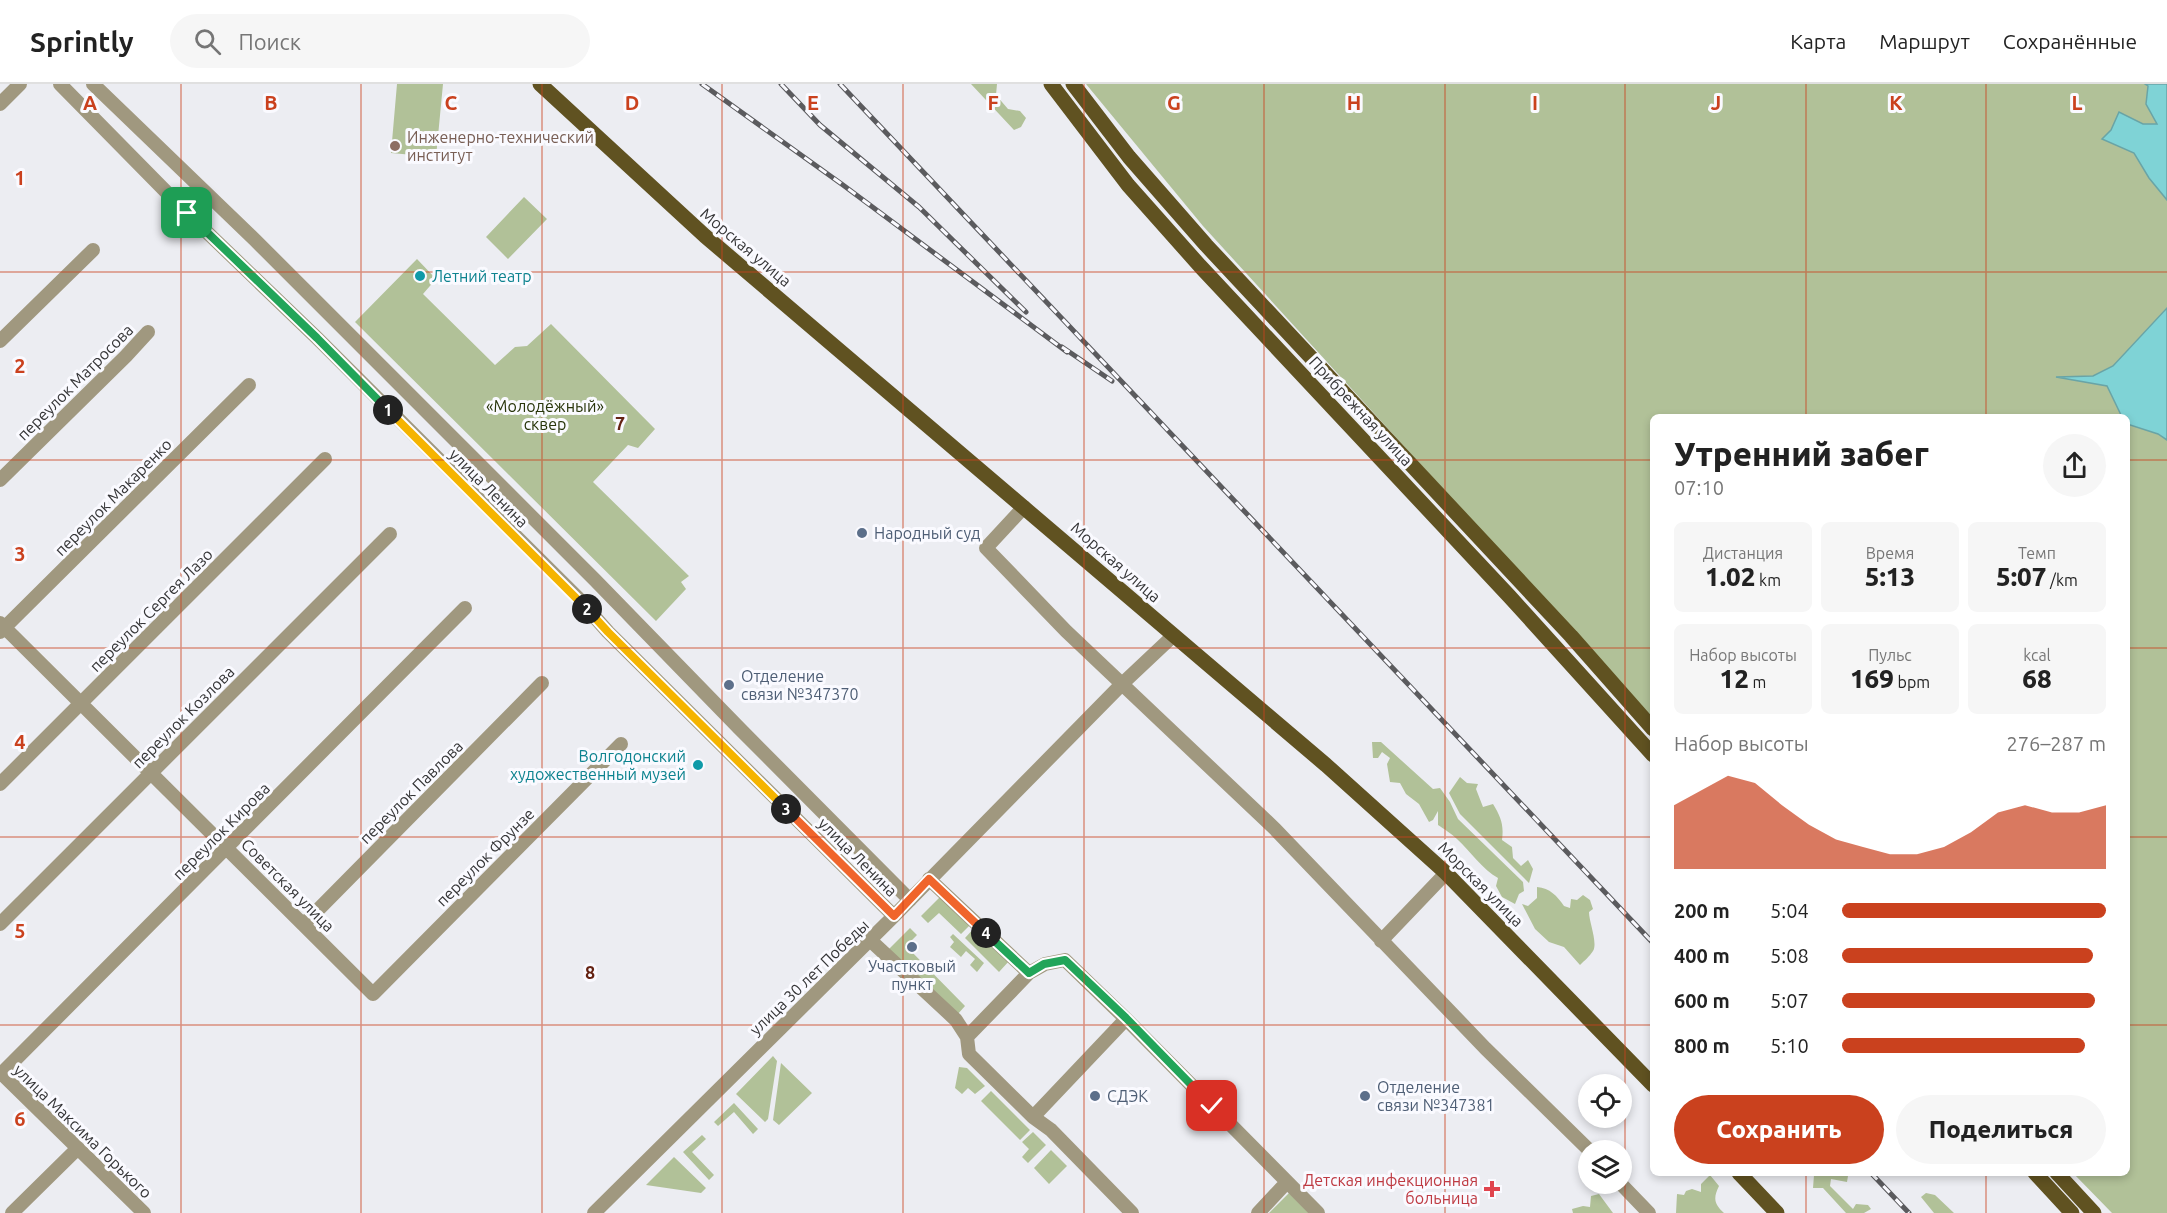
<!DOCTYPE html>
<html lang="ru">
<head>
<meta charset="utf-8">
<style>
	:root { --surface:#fff; --page:#f6f6f6; --text:#222; --muted:#767676; --line:#e0e0e0; --accent:#ca411e }
	body { margin:0; font-family:Ubuntu,sans-serif; background:var(--page); color:var(--text); height:100vh; display:flex; flex-direction:column; font-size:22px; white-space:nowrap }
	* { box-sizing:border-box; margin:0 }
	p { font-size:20px; color:var(--muted) }
	.icon { flex:none; width:33px; height:33px; fill:none; stroke:currentColor; stroke-width:2; stroke-linecap:round; stroke-linejoin:round }
	.map { position:relative; flex:1; overflow:hidden }
	.panel { position:absolute; left:1650px; top:330px; width:480px; height:762px; display:flex; flex-direction:column; background:var(--surface); border-radius:9px; box-shadow:0 3px 9px #0003 }
	.panel>* { flex:none }
	.buttons { position:absolute; left:1578px; top:990px; display:grid; gap:12px }
	.buttons a { display:grid; place-items:center; width:54px; height:54px; border-radius:50%; background:var(--surface); box-shadow:0 3px 9px #0003; font-size:30px }
	.pin { position:absolute; display:grid; place-items:center; width:51px; height:51px; color:#fff; margin:-26px; border-radius:12px; box-shadow:0 3px 9px #0006 }
	.km { position:absolute; width:30px; height:30px; margin:-15px; border-radius:50%; background:#222; color:#fff; font-size:16px; line-height:30px; text-align:center }
	.round { display:grid; place-items:center; flex:none; width:63px; height:63px; border-radius:32px; background:var(--page) }
	.headline { display:flex; align-items:center; justify-content:space-between; height:102px; padding:0 24px }
	h1 { font-size:33px; font-weight:800; line-height:45px }
	.stats { display:grid; grid-template-columns:repeat(3,1fr); gap:9px; height:102px; padding:6px 24px }
	.stats div { display:grid; align-content:center; border-radius:9px; background:var(--page); text-align:center }
	.stats b { font-size:26px; font-weight:800 }
	.stats small { font-size:16px; font-weight:400 }
	.stats p { font-size:16px }
	.chart { height:168px; padding:12px 24px }
	.chart p { display:flex; justify-content:space-between }
	.chart svg { width:100%; height:108px; margin-top:6px; fill:var(--accent); opacity:.7 }
	.primary-button { display:flex; gap:12px; margin-top:auto; padding:12px 24px }
	.primary-button a { flex:1; height:69px; border-radius:36px; background:var(--accent); color:#fff; font-size:24px; font-weight:800; line-height:69px; text-align:center }
	.primary-button a+a { background:var(--page); color:var(--text) }
	ul { padding:0 24px; list-style:none; font-size:20px }
	li { display:grid; grid-template-columns:96px 72px 1fr; align-items:center; height:45px }
	li i { height:15px; border-radius:8px; background:var(--accent) }
	header { display:flex; align-items:center; gap:36px; box-sizing:border-box; height:84px; padding:0 30px; background:var(--surface); border-bottom:2px solid var(--line) }
	header strong { font-size:28px }
	nav { display:flex; gap:33px; margin-inline-start:auto; font-size:21px }
	.search { width:420px; height:54px; background:var(--page); display:flex; align-items:center; gap:15px; box-sizing:border-box; padding:0 21px; border-radius:33px; color:var(--muted); font-size:22px }
	.map>svg:first-child { display:block }
</style>
</head>
<body>
<header>
<strong>Sprintly</strong>
<div class="search"><svg class="icon" aria-label="search" viewBox="0 0 24 24"><circle cx="10" cy="10" r="6"/><path d="M15 15l6 6"/></svg>Поиск</div>
<nav><a>Карта</a><a>Маршрут</a><a>Сохранённые</a></nav>
</header>
<div class="map">
<svg width="2167" height="1129" viewBox="0 0 2167 1129">
	<rect width="100%" height="100%" fill="#ecedf2"/>
	<path fill="#b1c198" d="M397,0H443L436,73L391,69Z
		M971,0H997L996,11L1008,25L1020,27L1026,34L1021,43L1014,46Z
		M1086,0H2145L2148,2L2146,20L2158,40H2143L2134,69L2149,94L2167,116V224L2113,282L2093,292L2060,293L2107,302L2122,333H1653V635L1203,142Z
		M524,113L547,135L508,175L486,153Z
		M417,175L436,195L423,210L495,281L515,263L527,262L551,240L655,345L638,364L628,361L593,398L689,492L681,498L686,505L656,537L355,238Z
		M2127,340L2158,350L2167,356V1129H2112L2073,1089H2127Z
		M1372,658H1381L1433,705L1440,704L1450,718L1458,735L1523,798L1524,807L1519,810L1515,820L1502,813L1496,802L1498,794C1483,786 1470,767 1457,755C1452,750 1444,745 1438,741V727L1433,736L1429,738L1419,720L1406,710L1400,699L1390,698L1387,680L1390,674L1382,668L1378,674H1373Z
		M1460,693L1467,699L1478,700L1476,705L1483,723L1493,720C1501,733 1504,741 1502,756L1512,763L1513,774L1521,782L1528,776L1533,785L1529,799L1460,730L1449,709Z
		M1537,803C1550,804 1557,812 1564,822L1570,824L1571,815L1577,816L1583,811L1590,816L1593,825L1589,828C1589,838 1598,859 1593,867C1590,872 1584,877 1580,881L1564,863L1549,858L1535,845L1522,820L1528,822L1537,814Z
		M943,810L972,839L961,850L939,829L928,839L921,832Z
		M976,842L1010,876L999,888L965,854Z
		M910,844L917,851L906,862L965,922L957,931L889,865Z
		M953,850L984,879L977,888L970,881L975,875L966,867L961,873L950,863L954,858L950,853Z
		M773,972L777,977L768,1035L765,1038L736,1010Z
		M781,979L812,1009L779,1041L773,1036Z
		M959,983L967,984L985,1002L975,1010L968,1004L962,1010L955,1004Z
		M991,1007L1030,1046L1020,1056L981,1017Z
		M734,1019L758,1045L753,1050L734,1028L718,1042L714,1038Z
		M1033,1048L1046,1061L1028,1079L1022,1073L1029,1065L1022,1058Z
		M702,1051L706,1055L692,1068L714,1091L709,1096L683,1068Z
		M1051,1066L1067,1082L1049,1100L1034,1084Z
		M674,1073L706,1104L701,1109L646,1101Z
		M1804,1089H1846L1848,1092L1847,1098L1831,1095L1830,1102L1853,1125L1856,1120L1868,1121L1871,1125L1864,1129H1846L1823,1104H1813L1814,1091Z
		M1710,1091L1719,1102C1713,1114 1714,1120 1724,1129H1676L1677,1110L1684,1111L1686,1107L1692,1105L1701,1108V1100Z
		M1289,1109L1310,1129H1269Z
		M1926,1109L1935,1111L1954,1129H1934L1921,1113Z
		M1599,1110L1613,1129H1573L1572,1125L1583,1122L1590,1123L1591,1112Z"/>
	<path fill="#7fd3d6" stroke="#69a4a6" stroke-width="1.5" d="M2145,0H2167V116L2149,94L2134,69L2102,55L2111,46L2119,28L2143,40H2157L2146,20L2148,2Z
		M2167,224V356L2158,350L2127,340V333H2122L2107,302L2056,293L2093,292L2113,282Z"/>
	<g fill="none" stroke-linecap="round" stroke-linejoin="round">
		<path stroke="#a0987f" stroke-width="14" d="M60,0L187,129L317,254L577,513L608,548L894,832
			M93,0L255,156L595,496L739,644L910,816
			M0,20L20,0
			M0,257L93,166
			M0,396L126,272L148,248
			M1024,423L986,464L1066,547L1275,745L1485,964L1589,1066
			M0,539L373,910L621,660
			M0,548L249,301
			M0,700L325,375
			M929,795L1029,889L1045,880L1065,876L1126,935L1318,1129
			M0,840L390,450
			M304,840L542,599
			M870,856L956,936L967,953L969,970L1033,1033L1051,1046L1132,1129
			M1381,857L1446,789
			M967,953L1029,889
			M0,988L144,1129
			M0,991L465,524
			M1033,1033L1126,935
			M1621,1100L1649,1129
			M12,1129L77,1065
			M594,1129L894,832L1122,600L1173,552
			M1258,1129L1287,1098"/>
		<path stroke="#605221" stroke-width="15" d="M540,0L705,152L1326,681L1446,789L1653,1001
			M1051,0L1128,101L1200,182L1510,513L1653,671
			M1073,0L1129,73L1206,161L1571,552L1653,645
			M1739,1089L1777,1129
			M2035,1089L2072,1129
			M2057,1089L2094,1129"/>
		<defs>
			<path id="rail" d="M702,0L843,101L1067,268
				M781,0L820,41L919,123L1026,228
				M840,0L1653,859
				M1062,263L1112,297
				M1871,1089L1909,1129"/>
		</defs>
		<use href="#rail" stroke="#5b5b5e" stroke-width="5"/>
		<use href="#rail" stroke="#fafaff" stroke-width="3" stroke-dasharray="9" stroke-linecap="butt"/>
	</g>
	<g fill="none" stroke-linecap="round" stroke-linejoin="round">
		<defs>
			<path id="split-1" d="M187,129L317,254L388,326"/>
			<path id="split-2" d="M388,326L587,525"/>
			<path id="split-3" d="M587,525L608,548L786,725"/>
			<path id="split-4" d="M786,725L894,832L929,795L986,849"/>
			<path id="split-5" d="M986,849L1029,889L1044,880L1065,876L1126,934L1212,1022"/>
		</defs>
		<use href="#split-1" stroke="#fff" stroke-width="12"/>
		<use href="#split-2" stroke="#fff" stroke-width="12"/>
		<use href="#split-3" stroke="#fff" stroke-width="12"/>
		<use href="#split-4" stroke="#fff" stroke-width="12"/>
		<use href="#split-5" stroke="#fff" stroke-width="12"/>
		<use href="#split-1" stroke="#22a559" stroke-width="8"/>
		<use href="#split-2" stroke="#f5b400" stroke-width="8"/>
		<use href="#split-3" stroke="#f5b400" stroke-width="8"/>
		<use href="#split-4" stroke="#f0652b" stroke-width="8"/>
		<use href="#split-5" stroke="#22a559" stroke-width="8"/>
	</g>
	<path fill="none" stroke="#ca411e" stroke-width="1.5" stroke-opacity="0.55" d="M181,0V1129M361,0V1129M542,0V1129M722,0V1129M903,0V1129M1084,0V1129M1264,0V1129M1445,0V1129M1625,0V1129M1806,0V333M1986,0V333M0,188H2167M0,376H1653M2127,376H2167M0,564H1653M2127,564H2167M0,753H1653M2127,753H2167M0,941H1653M2127,941H2167M1806,1089V1129M1986,1089V1129"/>
	<circle fill="#8d6e63" stroke="#fafaff" stroke-width="2" cx="395" cy="62" r="6"/>
	<g fill="#0f9aa8" stroke="#fafaff" stroke-width="2">
		<circle cx="420" cy="192" r="6"/>
		<circle cx="698" cy="681" r="6"/>
	</g>
	<g fill="#5c6f8a" stroke="#fafaff" stroke-width="2">
		<circle cx="862" cy="449" r="6"/>
		<circle cx="729" cy="601" r="6"/>
		<circle cx="912" cy="863" r="6"/>
		<circle cx="1095" cy="1012" r="6"/>
		<circle cx="1365" cy="1012" r="6"/>
	</g>
	<path fill="#e0444e" stroke="#fafaff" stroke-width="2" d="M1489 1096h6v6h6v6h-6v6h-6v-6h-6v-6h6z"/>
	<g text-anchor="middle" stroke-width="6" stroke-linejoin="round" paint-order="stroke">
		<g font-size="16" fill="#785e54" stroke="#fafaff" text-anchor="start">
			<text x="407" y="59">Инженерно-технический<tspan x="407" dy="18">институт</tspan></text>
		</g>
		<g font-size="16" fill="#353537" stroke="#fafaff">
			<text transform="translate(746 163) rotate(40)" y="6">Морская улица</text>
			<text transform="translate(75 298) rotate(-45)" y="6">переулок Матросова</text>
			<text transform="translate(1361 327) rotate(47)" y="6">Прибрежная улица</text>
			<text transform="translate(489 404) rotate(45)" y="6">улица Ленина</text>
			<text transform="translate(113 413) rotate(-45)" y="6">переулок Макаренко</text>
			<text transform="translate(1116 478) rotate(41)" y="6">Морская улица</text>
			<text transform="translate(151 526) rotate(-45)" y="6">переулок Сергея Лазо</text>
			<text transform="translate(183 633) rotate(-45)" y="6">переулок Козлова</text>
			<text transform="translate(411 708) rotate(-45)" y="6">переулок Павлова</text>
			<text transform="translate(221 747) rotate(-45)" y="6">переулок Кирова</text>
			<text transform="translate(485 773) rotate(-45)" y="6">переулок Фрунзе</text>
			<text transform="translate(858 773) rotate(45)" y="6">улица Ленина</text>
			<text transform="translate(1481 800) rotate(45)" y="6">Морская улица</text>
			<text transform="translate(288 801) rotate(45)" y="6">Советская улица</text>
			<text transform="translate(809 893) rotate(-44)" y="6">улица 30 лет Победы</text>
			<text transform="translate(83 1047) rotate(44)" y="6">улица Максима Горького</text>
		</g>
		<g font-size="16" fill="#0d838f" stroke="#fafaff" text-anchor="start">
			<text x="432" y="198">Летний театр</text>
			<text x="686" y="678" text-anchor="end">Волгодонский<tspan x="686" dy="18">художественный музей</tspan></text>
		</g>
		<g font-size="16" fill="#28350a" stroke="#fafaff">
			<text x="545" y="328">«Молодёжный»<tspan x="545" dy="18">сквер</tspan></text>
		</g>
		<g font-size="16" fill="#4e5e75" stroke="#fafaff" text-anchor="start">
			<text x="874" y="455">Народный суд</text>
			<text x="741" y="598">Отделение<tspan x="741" dy="18">связи №347370</tspan></text>
			<text x="912" y="888" text-anchor="middle">Участковый<tspan x="912" dy="18">пункт</tspan></text>
			<text x="1377" y="1009">Отделение<tspan x="1377" dy="18">связи №347381</tspan></text>
			<text x="1107" y="1018">СДЭК</text>
		</g>
		<g font-size="16" fill="#be3a42" stroke="#fafaff" text-anchor="end">
			<text x="1478" y="1102">Детская инфекционная<tspan x="1478" dy="18">больница</tspan></text>
		</g>
		<g font-size="18" font-weight="bold" fill="#642212" stroke="#fafaff">
			<text x="620" y="346">7</text>
			<text x="590" y="895">8</text>
		</g>
	</g>
	<g font-size="20" text-anchor="middle" font-weight="bold" fill="#ca411e" stroke="#fafaff" stroke-width="6" stroke-linejoin="round" paint-order="stroke">
		<text x="90" y="26">A</text>
		<text x="271" y="26">B</text>
		<text x="451" y="26">C</text>
		<text x="632" y="26">D</text>
		<text x="813" y="26">E</text>
		<text x="993" y="26">F</text>
		<text x="1174" y="26">G</text>
		<text x="1354" y="26">H</text>
		<text x="1535" y="26">I</text>
		<text x="1716" y="26">J</text>
		<text x="1896" y="26">K</text>
		<text x="2077" y="26">L</text>
		<text x="20" y="101">1</text>
		<text x="20" y="289">2</text>
		<text x="20" y="477">3</text>
		<text x="20" y="665">4</text>
		<text x="20" y="854">5</text>
		<text x="20" y="1042">6</text>
	</g>
</svg>
<div class="buttons">
<a><svg class="icon" aria-label="locate" viewBox="0 0 24 24"><circle cx="12" cy="12" r="6"/><path d="M12 2v4M12 18v4M2 12h4M18 12h4"/></svg></a>
<a><svg class="icon" aria-label="layers" viewBox="0 0 24 24"><path d="M12 4l9 5-9 5-9-5zM3 14l9 5 9-5"/></svg></a>
</div>
<div class="pin" style="left:187px;top:129px;background:#1e9e55"><svg class="icon" aria-label="arrive" viewBox="0 0 24 24"><path d="M6 21V4h12l-3 4 3 4H6"/></svg></div>
<div class="pin" style="left:1212px;top:1022px;background:#d93025"><svg class="icon" aria-label="check" viewBox="0 0 24 24"><path d="M5 12l5 5 9-10"/></svg></div>
<b class="km" style="left:388px;top:326px">1</b>
<b class="km" style="left:587px;top:525px">2</b>
<b class="km" style="left:786px;top:725px">3</b>
<b class="km" style="left:986px;top:849px">4</b>
<section class="panel">
<div class="headline"><div><h1>Утренний забег</h1><p>07:10</p></div><a class="round"><svg class="icon" aria-label="share" viewBox="0 0 24 24"><path d="M12 15V3M7 8l5-5 5 5M5 13v7h14v-7"/></svg></a></div>
<div class="stats">
<div><p>Дистанция</p><b>1.02<small> km</small></b></div>
<div><p>Время</p><b>5:13</b></div>
<div><p>Темп</p><b>5:07<small> /km</small></b></div>
</div>
<div class="stats">
<div><p>Набор высоты</p><b>12<small> m</small></b></div>
<div><p>Пульс</p><b>169<small> bpm</small></b></div>
<div><p>kcal</p><b>68</b></div>
</div>
<div class="chart"><p><span>Набор высоты</span>276–287 m</p>
<svg viewBox="0 0 160 44" preserveAspectRatio="none"><path d="M0 44V18L10 12L20 6L30 9L40 18L50 26L60 32L70 35L80 38L90 38L100 35L110 29L120 21L130 18L140 21L150 21L160 18V44z"/></svg>
</div>
<ul>
<li><b>200 m</b>5:04<i style="width:100%"></i></li>
<li><b>400 m</b>5:08<i style="width:95%"></i></li>
<li><b>600 m</b>5:07<i style="width:96%"></i></li>
<li><b>800 m</b>5:10<i style="width:92%"></i></li>
</ul>
<div class="primary-button"><a>Сохранить</a><a>Поделиться</a></div>
</section>
</div>
</body>
</html>
